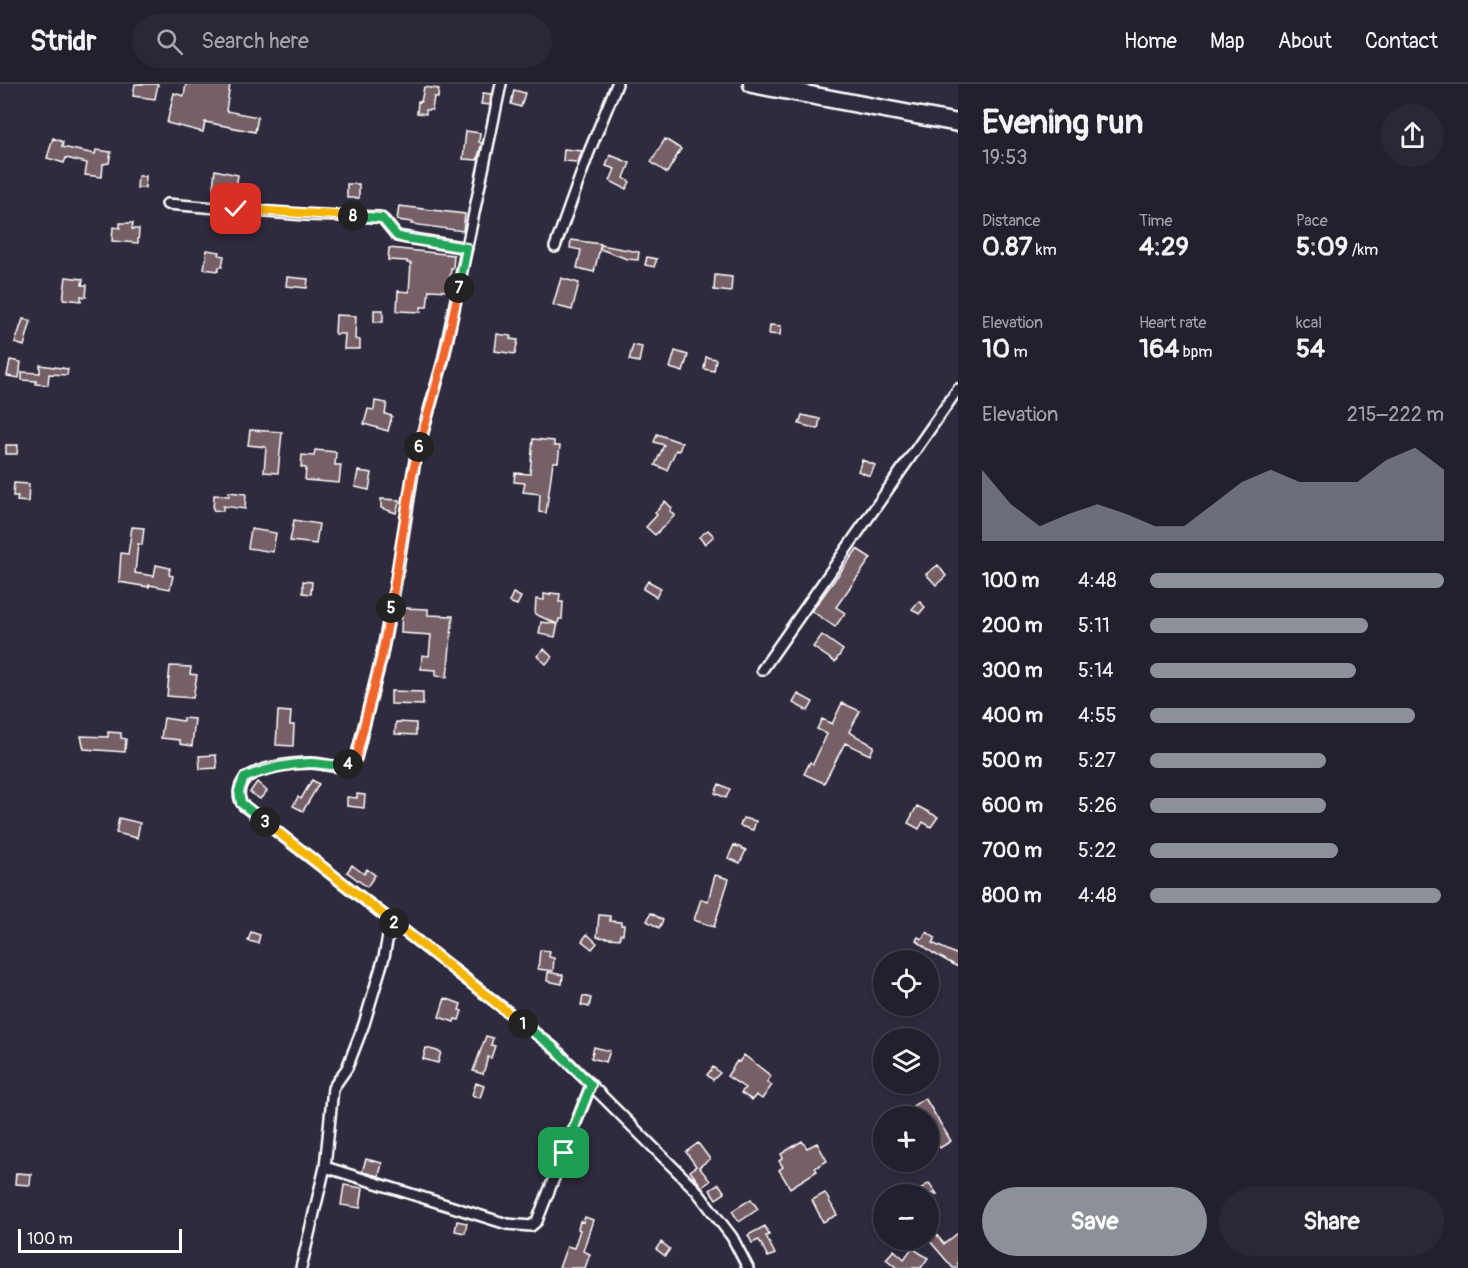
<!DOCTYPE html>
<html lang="en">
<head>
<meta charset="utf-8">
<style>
	:root { --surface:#23202e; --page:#2b2836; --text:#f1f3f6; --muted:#a3a3aa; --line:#403e4a; --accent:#8c9099 }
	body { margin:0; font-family:Pangolin,sans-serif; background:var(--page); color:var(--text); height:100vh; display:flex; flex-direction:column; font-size:22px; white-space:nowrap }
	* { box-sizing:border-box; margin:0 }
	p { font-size:20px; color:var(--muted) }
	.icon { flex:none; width:33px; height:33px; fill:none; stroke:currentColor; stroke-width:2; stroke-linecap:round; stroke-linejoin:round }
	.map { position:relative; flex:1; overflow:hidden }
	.sheet { display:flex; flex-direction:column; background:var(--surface); width:510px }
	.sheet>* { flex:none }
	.tools { position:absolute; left:873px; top:866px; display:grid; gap:12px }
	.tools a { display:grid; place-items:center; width:66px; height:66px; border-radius:50%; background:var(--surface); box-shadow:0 3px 9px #0003,0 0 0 2px var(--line); font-size:30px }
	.scale { position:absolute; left:18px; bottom:15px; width:164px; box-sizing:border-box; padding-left:6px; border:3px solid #fff; border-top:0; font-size:16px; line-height:21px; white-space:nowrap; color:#fff; -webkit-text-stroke:4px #2f2a3d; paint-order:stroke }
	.pin { position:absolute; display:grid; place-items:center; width:51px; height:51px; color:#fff; margin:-26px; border-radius:12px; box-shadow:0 3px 9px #0006 }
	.km { position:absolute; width:30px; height:30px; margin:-15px; border-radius:50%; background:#222; color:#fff; font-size:16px; line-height:30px; text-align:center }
	.round { display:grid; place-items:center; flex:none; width:63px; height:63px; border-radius:32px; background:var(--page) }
	.headline { display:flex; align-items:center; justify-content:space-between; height:102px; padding:0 24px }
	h1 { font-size:33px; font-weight:800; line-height:45px }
	.figures { display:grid; grid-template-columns:repeat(3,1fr); gap:9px; height:102px; padding:6px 24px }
	.figures div { display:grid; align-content:center }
	.figures b { font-size:26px; font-weight:800 }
	.figures small { font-size:16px; font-weight:400 }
	.figures p { font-size:16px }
	.chart { height:168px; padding:12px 24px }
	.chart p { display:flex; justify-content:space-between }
	.chart svg { width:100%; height:108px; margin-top:6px; fill:var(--accent); opacity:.7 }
	.button { display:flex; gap:12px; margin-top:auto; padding:12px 24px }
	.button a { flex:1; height:69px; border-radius:36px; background:var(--accent); color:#fff; font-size:24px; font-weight:800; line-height:69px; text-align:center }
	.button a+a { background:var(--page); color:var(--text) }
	ul { padding:0 24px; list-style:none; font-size:20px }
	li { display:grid; grid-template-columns:96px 72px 1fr; align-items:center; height:45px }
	li i { height:15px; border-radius:8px; background:var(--accent) }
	header { display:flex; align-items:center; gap:36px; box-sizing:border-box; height:84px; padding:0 30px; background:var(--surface); border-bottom:2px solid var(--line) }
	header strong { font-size:28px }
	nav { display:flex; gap:33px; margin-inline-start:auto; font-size:21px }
	.search { width:420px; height:54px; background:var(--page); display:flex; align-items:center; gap:15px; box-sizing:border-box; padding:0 21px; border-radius:33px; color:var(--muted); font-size:22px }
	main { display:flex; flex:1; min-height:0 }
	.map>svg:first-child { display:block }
</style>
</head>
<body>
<header>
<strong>Stridr</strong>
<div class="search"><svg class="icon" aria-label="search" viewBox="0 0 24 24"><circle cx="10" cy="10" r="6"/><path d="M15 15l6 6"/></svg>Search here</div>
<nav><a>Home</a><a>Map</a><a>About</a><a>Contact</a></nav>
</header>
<main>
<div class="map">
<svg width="958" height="1184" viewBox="0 0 958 1184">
	<rect width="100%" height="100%" fill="#2f2a3d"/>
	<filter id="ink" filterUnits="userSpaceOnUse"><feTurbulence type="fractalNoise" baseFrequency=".0167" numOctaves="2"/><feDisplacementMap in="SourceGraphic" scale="12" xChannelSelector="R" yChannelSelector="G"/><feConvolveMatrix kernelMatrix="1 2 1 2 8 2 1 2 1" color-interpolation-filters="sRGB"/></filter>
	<g filter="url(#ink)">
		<path fill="#776165" stroke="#fff" stroke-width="1.5" d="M135,0H158L155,15L133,12Z
			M186,0H230L226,27L258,33L255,48L205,38L203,48L167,39L174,9L184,12Z
			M424,3L439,5L438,14L434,13L432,26H426V30L417,29L418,17L421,18Z
			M514,6L525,9L521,23L511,20Z
			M483,9L491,10L490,21L481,20Z
			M466,47L480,49L479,58L482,59L477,76L463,75Z
			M53,54L63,58L62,63L95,70L96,66L111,68L109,79L103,80L102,93L85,91L87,79L66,74L64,79L47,74Z
			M665,55L681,65L667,89L651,78Z
			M564,65L582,67L578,78L563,77Z
			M610,71L630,79L624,94L630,98L626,105L610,97L615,85L606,82Z
			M215,86L238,91L236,103L232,102V106L213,104Z
			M138,92H146L145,104H137Z
			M347,100H359V114H347Z
			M399,122L465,130L463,147L411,140L412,138L397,136Z
			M120,139H133L132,145H139L138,159L112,157L113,143L120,144Z
			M571,156L601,160L594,188L577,184L581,166L570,164Z
			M601,161L639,168L638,176L627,175L600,165Z
			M389,164L454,171L453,184H451L449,207L429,206L427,223H421V228L397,227L398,207L409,208L411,179H407V177L388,176Z
			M207,166L220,168L219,171L224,172L222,183H219L218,187L204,185Z
			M647,173L657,175L654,183L645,181Z
			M715,191L732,193L731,208L714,206Z
			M66,193L83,195L82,201H87L86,213L81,212V217L63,215Z
			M287,193L308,195L307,204L286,202Z
			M561,194L579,199L572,226L553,221Z
			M374,226H383V238H374Z
			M336,231L356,232L355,255L360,256V265H344L345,250H335Z
			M23,235L31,237L24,262L15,259Z
			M770,241L781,242L780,251L769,250Z
			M497,250L511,252L510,255L518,256L515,270L495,267Z
			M633,261L642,263L639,278L629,276Z
			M675,267L688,271L683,288L670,284Z
			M706,273L716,275L714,287L704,285Z
			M10,276L21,278L19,294L7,292Z
			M40,281L68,285L67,291L49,290L48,301L36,300V297L22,296V288L40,289Z
			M375,317L387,319L385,330L392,332L388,347L364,340L368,325L374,326Z
			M802,331L820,335L818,345L799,340Z
			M250,346L282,348L278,389L264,388L266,363L248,361Z
			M657,350L682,359L679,367L676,366L667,386L655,381L664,361L654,358Z
			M533,355L554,357V362H560L558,378H553L546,429L539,428L540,410L523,408L525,399L514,398L515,389L530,390Z
			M6,361H18L17,370H6Z
			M315,366L336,368L335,381H341L339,399L305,396L306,384L301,383L302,371L314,372Z
			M862,376L875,381L870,392L858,387Z
			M358,387L372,389L369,406L355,403Z
			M14,399L29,400L28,418L17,417L18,412H13Z
			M229,408L246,410L245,425L223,422V427L213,426L214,411L229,412Z
			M381,415L400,416L396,429L381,424Z
			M665,417L672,424L670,427L675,431L655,451L646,443L657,431L655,429Z
			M294,436L319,440L316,460L290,457Z
			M132,443L144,444L142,461L138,460L135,489L154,492L156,481L170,484L169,491L173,492L170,505L149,501V503L119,498L121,469L128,470Z
			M251,445L276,449L273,468L248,464Z
			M708,446L714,452L705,460L699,453Z
			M857,465L871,474L836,523L845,529L835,543L812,527Z
			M938,481L946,492L936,501L926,490Z
			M303,497L312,498L311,510L303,509Z
			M648,497L661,504L656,513L643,505Z
			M513,509L521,513L517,521L509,518Z
			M550,509L560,510L559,518H563L562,535H559L555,553L539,550L541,538L557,540L535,530L536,515L544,516V510L550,511Z
			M919,517L925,523L919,530L912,525Z
			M402,524L428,525V531L453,532L447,593L436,592V586L421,585L422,571L429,572L431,551L401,549Z
			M822,551L843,566L835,578L813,563Z
			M544,565L552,573L546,580L537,572Z
			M170,582L191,583L190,590L197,591L193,614L167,612Z
			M391,607L423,608V621L391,620Z
			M798,610L813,618L808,627L793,619Z
			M842,619L860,627L849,648L874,662L870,671L845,659L824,699L804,690L810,678L813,680L827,650L817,645L822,635L832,640Z
			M278,627L291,628L290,641H294L293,662L276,661Z
			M164,634L183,637V634L195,635L192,662L180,660V656L161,654Z
			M396,638L416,639V651L395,650Z
			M108,648L121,649V654L126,655L125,668L84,665L81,652L108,653Z
			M216,671L217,684L200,685L199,672Z
			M312,696L319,700L303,727L293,722L298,713L301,715Z
			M257,698L267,707L260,715L250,708Z
			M719,700L730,705L726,714L715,709Z
			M357,710L365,711L364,724L347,722V713L357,714Z
			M917,722L938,733L931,743L923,738L919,745L908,739Z
			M119,734L140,739L137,754L116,749Z
			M743,734L756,737L753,746L740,742Z
			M734,761L746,766L740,779L728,774Z
			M352,781L364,790L367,785L375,791L367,803L347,788Z
			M715,791L729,795L714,843L694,836L701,815L708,817Z
			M651,829L663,836L659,844L647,837Z
			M599,831L610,832V837L621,838V841H624L623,850H620V855L597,853Z
			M251,848L260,851L258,859L248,857Z
			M927,848L935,854L932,859L958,871V883L933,869L916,856L918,853L922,855Z
			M587,850L597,859L592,865L582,857Z
			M540,866L550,867L549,873L554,874L553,887L538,885Z
			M548,888L563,891L562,900L547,897Z
			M583,912L591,914L589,923L581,921Z
			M445,914L461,920L459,926L462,927L459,936L455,935L454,938L439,933Z
			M486,952L493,954L491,961L495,962L491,974L488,973L483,990L473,987Z
			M594,963L610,967L606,978L591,974Z
			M426,964L441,968L438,979L423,975Z
			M744,971L771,992L767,998L772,1001L762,1015L756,1011L752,1016L741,1009L745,1004L727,992L737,977L739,978Z
			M713,983L720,989L713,996L707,991Z
			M476,999L484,1002L480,1014L472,1011Z
			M925,1014L951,1057L940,1064L928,1046V1032H920L913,1022Z
			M802,1057L807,1064L817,1059L827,1077L815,1084L817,1087L790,1104L779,1086L783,1083L779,1077L783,1074L781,1070Z
			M698,1059L710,1075L699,1083L710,1097L702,1103L690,1087L696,1082L686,1068Z
			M366,1075L382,1079L379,1092L362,1088Z
			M16,1089L31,1090L30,1101L15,1100Z
			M929,1099L937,1110H914Z
			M719,1100L725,1109L716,1115L710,1106Z
			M344,1101L363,1104L360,1124L341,1121Z
			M825,1109L837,1131L823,1138L812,1116Z
			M751,1115L758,1125L739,1138L732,1127Z
			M585,1133L593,1136L583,1167L590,1170L585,1184H559L567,1162L574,1164L580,1146L578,1145L580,1137L583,1138Z
			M457,1137L467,1139L465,1149L455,1147Z
			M765,1142L769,1151L766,1152L775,1170L768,1173L759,1156L752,1159L748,1151Z
			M935,1149L944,1160L958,1149V1184H953L928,1155Z
			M661,1158L670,1165L665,1172L656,1165Z
			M912,1164L928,1174L921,1184H897L886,1175L894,1166L904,1175Z"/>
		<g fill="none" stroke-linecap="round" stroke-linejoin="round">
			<defs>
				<path id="street" d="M501,0L443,277L415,376L395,503L381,575L356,674C352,678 350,681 344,682C334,684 322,679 311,679C294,679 244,683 240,704C238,711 239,716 244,722L553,963L696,1106L732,1153L748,1184
					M167,120L305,131L380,133L384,136L397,152L467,164
					M555,163L589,68L617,0
					M762,586L958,305
					M325,1083L507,1140L531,1142L537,1137L591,1001
					M301,1184L325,1083L333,1004L347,984L364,940L384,873L391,836"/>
				<path id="highway" d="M752,0L958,39"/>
			</defs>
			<use href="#street" stroke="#fff" stroke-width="14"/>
			<use href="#highway" stroke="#fff" stroke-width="21"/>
			<use href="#street" stroke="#2f2a3d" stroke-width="9"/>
			<use href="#highway" stroke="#2f2a3d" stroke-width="16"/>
		</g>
	</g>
	<g fill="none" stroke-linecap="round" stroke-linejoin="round" filter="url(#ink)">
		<defs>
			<path id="split-1" d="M523,940L553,963L591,1001L564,1069"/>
			<path id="split-2" d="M394,839L523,940"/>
			<path id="split-3" d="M265,738L394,839"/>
			<path id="split-4" d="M265,738L241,719L239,707L244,694C265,685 286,680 310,679C323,679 336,684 348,680"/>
			<path id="split-5" d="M348,680L356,674L381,575L391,524"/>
			<path id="split-6" d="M391,524L412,391L419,363"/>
			<path id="split-7" d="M419,363L443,277L459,204"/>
			<path id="split-8" d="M353,132L382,134L397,152L404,154L467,164L459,204"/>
			<path id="split-9" d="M236,125L353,132"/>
		</defs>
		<use href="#split-1" stroke="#fff" stroke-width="12"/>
		<use href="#split-2" stroke="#fff" stroke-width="12"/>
		<use href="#split-3" stroke="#fff" stroke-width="12"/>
		<use href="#split-4" stroke="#fff" stroke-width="12"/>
		<use href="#split-5" stroke="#fff" stroke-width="12"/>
		<use href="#split-6" stroke="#fff" stroke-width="12"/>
		<use href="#split-7" stroke="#fff" stroke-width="12"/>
		<use href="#split-8" stroke="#fff" stroke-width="12"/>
		<use href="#split-9" stroke="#fff" stroke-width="12"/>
		<use href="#split-1" stroke="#22a559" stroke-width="8"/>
		<use href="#split-2" stroke="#f5b400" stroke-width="8"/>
		<use href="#split-3" stroke="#f5b400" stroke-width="8"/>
		<use href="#split-4" stroke="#22a559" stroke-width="8"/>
		<use href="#split-5" stroke="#f0652b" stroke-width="8"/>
		<use href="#split-6" stroke="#f0652b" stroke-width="8"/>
		<use href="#split-7" stroke="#f0652b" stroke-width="8"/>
		<use href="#split-8" stroke="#22a559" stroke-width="8"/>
		<use href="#split-9" stroke="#f5b400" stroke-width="8"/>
	</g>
</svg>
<div class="tools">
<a><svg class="icon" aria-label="locate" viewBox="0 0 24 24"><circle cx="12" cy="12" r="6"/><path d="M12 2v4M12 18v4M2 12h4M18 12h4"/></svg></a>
<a><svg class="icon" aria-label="layers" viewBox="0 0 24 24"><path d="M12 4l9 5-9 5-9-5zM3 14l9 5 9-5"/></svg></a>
<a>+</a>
<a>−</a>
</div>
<div class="scale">100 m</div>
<div class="pin" style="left:564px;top:1069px;background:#1e9e55"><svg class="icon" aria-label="arrive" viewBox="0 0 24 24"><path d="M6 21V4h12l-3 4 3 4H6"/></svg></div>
<div class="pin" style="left:236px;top:125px;background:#d93025"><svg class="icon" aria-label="check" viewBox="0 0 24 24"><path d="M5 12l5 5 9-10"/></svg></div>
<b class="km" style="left:523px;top:940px">1</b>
<b class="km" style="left:394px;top:839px">2</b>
<b class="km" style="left:265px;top:738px">3</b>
<b class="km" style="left:348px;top:680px">4</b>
<b class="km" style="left:391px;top:524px">5</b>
<b class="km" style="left:419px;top:363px">6</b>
<b class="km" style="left:459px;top:204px">7</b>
<b class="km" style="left:353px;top:132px">8</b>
</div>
<section class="sheet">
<div class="headline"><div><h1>Evening run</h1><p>19:53</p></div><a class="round"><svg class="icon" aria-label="share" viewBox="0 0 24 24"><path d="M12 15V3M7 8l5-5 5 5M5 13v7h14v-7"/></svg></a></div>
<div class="figures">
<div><p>Distance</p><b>0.87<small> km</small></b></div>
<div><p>Time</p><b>4:29</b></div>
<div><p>Pace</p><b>5:09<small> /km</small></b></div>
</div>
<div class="figures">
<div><p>Elevation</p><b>10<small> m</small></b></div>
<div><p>Heart rate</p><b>164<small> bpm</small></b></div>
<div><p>kcal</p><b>54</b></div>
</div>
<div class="chart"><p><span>Elevation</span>215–222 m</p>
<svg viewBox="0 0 160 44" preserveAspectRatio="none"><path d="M0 44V15L10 29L20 38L30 33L40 29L50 33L60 38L70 38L80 29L90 20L100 15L110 20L120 20L130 20L140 11L150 6L160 15V44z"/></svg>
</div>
<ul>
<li><b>100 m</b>4:48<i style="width:100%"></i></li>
<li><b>200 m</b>5:11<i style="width:74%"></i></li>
<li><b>300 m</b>5:14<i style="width:70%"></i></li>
<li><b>400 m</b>4:55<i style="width:90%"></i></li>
<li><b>500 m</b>5:27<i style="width:60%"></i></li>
<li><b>600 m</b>5:26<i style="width:60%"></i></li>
<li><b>700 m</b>5:22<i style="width:64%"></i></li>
<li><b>800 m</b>4:48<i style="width:99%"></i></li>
</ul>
<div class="button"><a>Save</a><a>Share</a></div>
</section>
</main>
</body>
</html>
